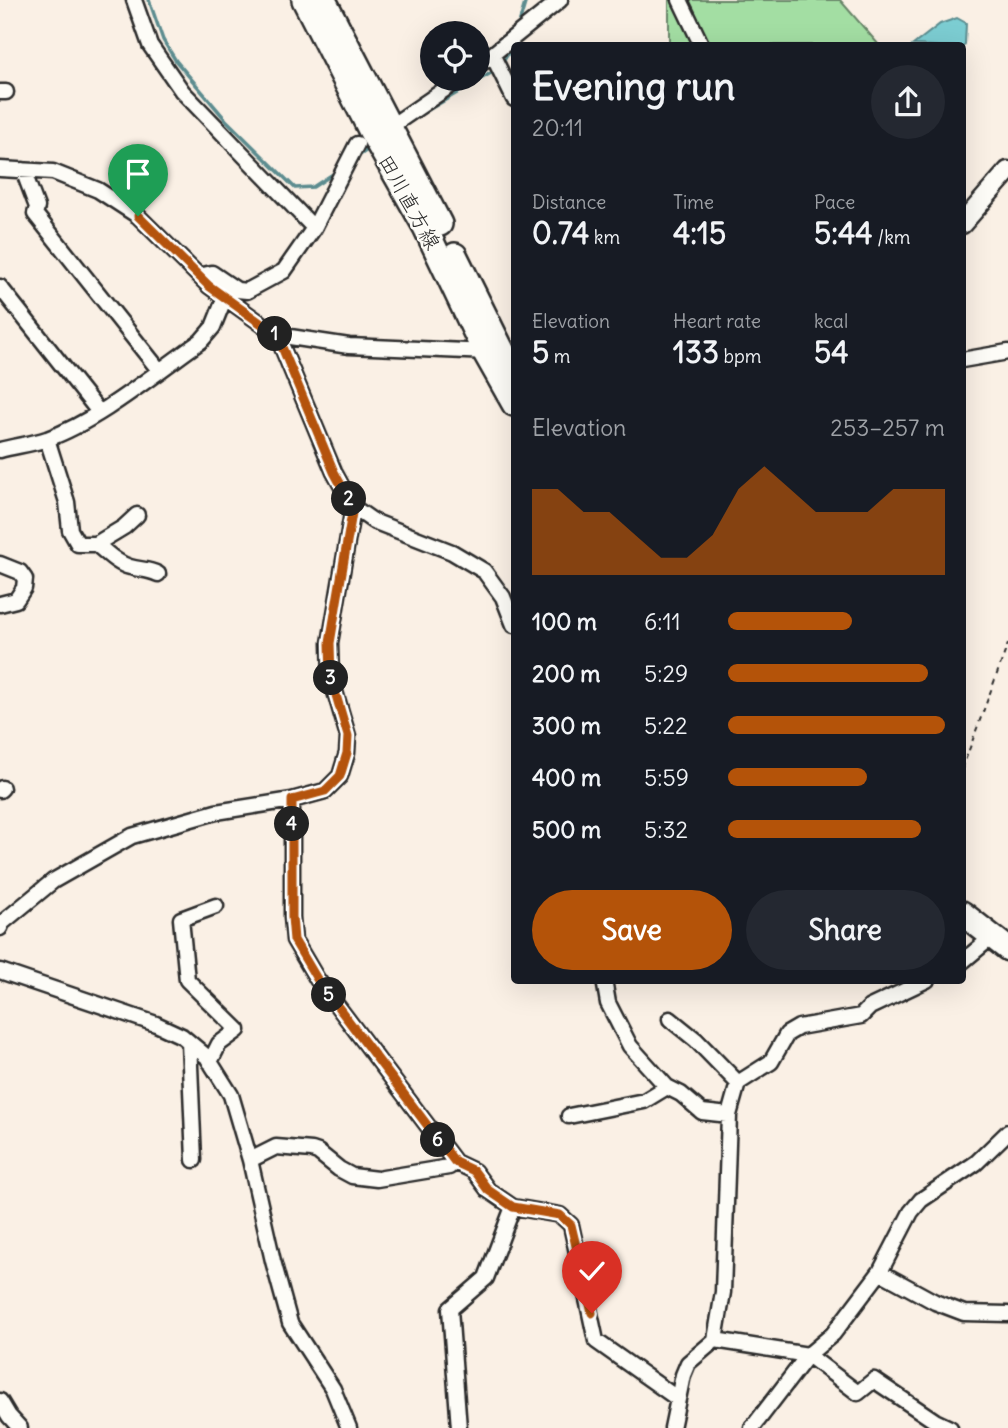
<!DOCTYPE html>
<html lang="en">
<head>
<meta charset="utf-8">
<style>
	:root { --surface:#171b24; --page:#242831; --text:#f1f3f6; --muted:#9ea1a6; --accent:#b45309 }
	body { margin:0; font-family:Delius,"Klee One",sans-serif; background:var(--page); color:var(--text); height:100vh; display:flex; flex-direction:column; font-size:26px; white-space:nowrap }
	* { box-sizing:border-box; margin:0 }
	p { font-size:23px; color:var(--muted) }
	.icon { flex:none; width:38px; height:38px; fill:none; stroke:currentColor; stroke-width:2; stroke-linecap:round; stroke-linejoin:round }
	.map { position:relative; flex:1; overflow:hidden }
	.drawer { position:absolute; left:511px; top:42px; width:455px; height:942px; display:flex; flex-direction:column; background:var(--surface); border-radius:7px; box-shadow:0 7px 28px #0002 }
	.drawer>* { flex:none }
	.controls { position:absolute; left:420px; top:21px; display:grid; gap:14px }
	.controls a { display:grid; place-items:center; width:70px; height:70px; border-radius:50%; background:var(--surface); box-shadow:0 7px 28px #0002; font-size:35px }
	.pin { position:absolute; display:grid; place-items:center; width:60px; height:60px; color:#fff; margin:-72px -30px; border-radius:50% 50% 50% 0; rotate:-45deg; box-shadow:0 0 7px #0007 }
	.pin .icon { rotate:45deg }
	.km { position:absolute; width:35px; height:35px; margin:-18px; border-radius:50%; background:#222; color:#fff; font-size:19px; line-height:35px; text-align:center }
	.round { display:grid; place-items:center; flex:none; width:74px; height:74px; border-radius:37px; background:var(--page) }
	.overview { display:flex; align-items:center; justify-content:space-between; height:119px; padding:0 21px }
	h1 { font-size:38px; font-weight:800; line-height:52px }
	.stats { display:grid; grid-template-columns:repeat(3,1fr); gap:10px; height:119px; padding:7px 21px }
	.stats div { display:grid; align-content:center }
	.stats b { font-size:30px; font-weight:800 }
	.stats small { font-size:19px; font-weight:400 }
	.stats p { font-size:19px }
	.chart { height:196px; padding:14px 21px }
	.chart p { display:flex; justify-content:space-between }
	.chart svg { width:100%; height:126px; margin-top:7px; fill:var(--accent); opacity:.7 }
	.action { display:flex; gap:14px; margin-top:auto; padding:14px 21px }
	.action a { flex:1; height:80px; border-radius:42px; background:var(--accent); color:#fff; font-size:28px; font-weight:800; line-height:80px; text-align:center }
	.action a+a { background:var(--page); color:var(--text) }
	ul { padding:0 21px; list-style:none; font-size:23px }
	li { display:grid; grid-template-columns:112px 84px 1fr; align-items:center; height:52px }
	li i { height:18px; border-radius:9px; background:var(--accent) }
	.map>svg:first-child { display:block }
</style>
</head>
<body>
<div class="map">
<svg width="1008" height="1428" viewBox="0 0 1008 1428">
	<rect width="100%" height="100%" fill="#faf0e5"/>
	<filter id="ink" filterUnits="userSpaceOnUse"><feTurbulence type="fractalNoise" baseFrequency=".0143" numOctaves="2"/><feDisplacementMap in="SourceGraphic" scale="14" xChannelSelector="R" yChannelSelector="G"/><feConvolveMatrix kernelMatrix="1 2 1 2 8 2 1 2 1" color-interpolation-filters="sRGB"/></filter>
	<g filter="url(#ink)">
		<path fill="#a3dea3" stroke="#678467" stroke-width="2" d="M669,0H840L879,45H669Z"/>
		<path fill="#7bcdd2" stroke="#5b8c8f" stroke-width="2" d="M957,18L966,23L965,44L963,47L913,45L940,24Z"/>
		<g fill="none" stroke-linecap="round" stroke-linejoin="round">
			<path stroke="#5b8c8f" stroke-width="3.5" d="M149,0L163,40L176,61L226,120L295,188L313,187L336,172
				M518,27L526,0
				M501,65L513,45
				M418,116L496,70
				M357,157L370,148"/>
			<defs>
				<path id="minor" d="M134,0L150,45L182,91L314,228
					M680,0L702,46
					M493,56L514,99
					M478,66L560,0
					M0,92H6
					M384,131L460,79
					M0,169L53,172L98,190L138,216L209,286L277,335L349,346L489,352
					M23,170L37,207L35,214L159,370
					M199,276L212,273L237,290L247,291L284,271L314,228L357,144
					M0,287L99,412
					M277,335L334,472L353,507L373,521L452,552L484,571L503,597L514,625
					M962,360L1008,352
					M47,439L67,502L70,530L78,544H96L124,527L137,515
					M0,450C15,446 32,444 47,439C100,420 155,373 201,341L213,327L225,297
					M96,544C106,552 117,564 130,567C140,570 148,569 158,574
					M0,564L20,572L25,579L24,588L16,600L0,604
					M0,790L2,788
					M292,800V917L294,940L317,979L455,1162L474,1171L488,1190L513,1207L560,1215L571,1225L596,1341L678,1399
					M0,928L2,923L53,881L132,836L216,812L292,800L325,791L340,776L347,753L348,736L331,678L330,643L353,507
					M962,962L993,936
					M0,971L156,1024L182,1036L207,1057L231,1095L250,1160L273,1261L290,1323L333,1389L349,1428
					M604,980L608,1003L630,1046L667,1087L681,1094L702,1112L729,1115
					M670,1019L696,1040L738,1083
					M189,1042L194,1160
					M210,1062L219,1044L238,1030L187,980L181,919L216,906
					M569,1116L644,1101L667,1087
					M250,1160L276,1147L312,1150L318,1152L339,1169L352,1176L377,1179L449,1167L455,1162
					M880,1272L935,1302L964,1313L1008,1314
					M715,1340L808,1355L858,1393L874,1380L935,1421L950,1428
					M0,1401L9,1416L20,1428
					M459,1428L450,1309L486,1278L513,1207
					M672,1428L683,1375L688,1363L715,1340L723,1292L729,1115L738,1083L771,1062L787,1034L799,1027L861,1016L870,1007L927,980
					M752,1428L808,1355L833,1334L880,1272L911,1212L921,1200L976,1163L1008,1132"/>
				<path id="tertiary" d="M962,224L1008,171"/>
				<path id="primary" d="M304,0L369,128L425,227L484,351L514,404
					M324,0L440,224
					M455,255L514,374
					M962,913L1008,949"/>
			</defs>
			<use href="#minor" stroke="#2b2b2b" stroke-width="19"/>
			<use href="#tertiary" stroke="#2b2b2b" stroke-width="23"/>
			<use href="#primary" stroke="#2b2b2b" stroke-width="28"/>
			<path stroke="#2b2b2b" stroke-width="2" stroke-dasharray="5 5" stroke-linecap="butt" d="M962,769L1008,644"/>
			<use href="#minor" stroke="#fdfcf7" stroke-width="14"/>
			<use href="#tertiary" stroke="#fdfcf7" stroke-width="18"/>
			<use href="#primary" stroke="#fdfcf7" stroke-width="23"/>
		</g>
	</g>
	<g fill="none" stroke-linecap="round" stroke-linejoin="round" filter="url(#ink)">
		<defs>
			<path id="route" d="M138,216L209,286L277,335L334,472L353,507L330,643L331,678L348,736L347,753L340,776L325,791L292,800V917L294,940L317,979L455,1162L474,1171L488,1190L513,1207L560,1215L571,1225L592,1313"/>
		</defs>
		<use href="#route" stroke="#fff" stroke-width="14"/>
		<use href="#route" stroke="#b45309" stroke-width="9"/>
	</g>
	<g text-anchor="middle" stroke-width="5" stroke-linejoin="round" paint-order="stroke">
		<g font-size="21" fill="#2b2b2b" stroke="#fdfcf7">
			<text transform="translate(409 202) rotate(61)" y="7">田川直方線</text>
		</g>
	</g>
</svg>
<div class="controls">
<a><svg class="icon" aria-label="locate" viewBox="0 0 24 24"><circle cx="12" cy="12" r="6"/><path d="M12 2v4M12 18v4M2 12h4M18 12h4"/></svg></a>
</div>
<div class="pin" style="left:138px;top:216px;background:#1e9e55"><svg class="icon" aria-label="arrive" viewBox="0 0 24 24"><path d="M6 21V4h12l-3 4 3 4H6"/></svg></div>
<div class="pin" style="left:592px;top:1313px;background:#d93025"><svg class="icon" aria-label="check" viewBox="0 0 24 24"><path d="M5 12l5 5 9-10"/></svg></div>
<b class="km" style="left:275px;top:334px">1</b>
<b class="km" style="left:349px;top:499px">2</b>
<b class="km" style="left:331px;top:678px">3</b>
<b class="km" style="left:292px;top:824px">4</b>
<b class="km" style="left:329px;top:995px">5</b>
<b class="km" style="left:438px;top:1140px">6</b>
<section class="drawer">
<div class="overview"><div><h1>Evening run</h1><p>20:11</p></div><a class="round"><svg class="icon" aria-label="share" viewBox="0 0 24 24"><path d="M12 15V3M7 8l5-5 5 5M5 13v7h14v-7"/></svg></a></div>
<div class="stats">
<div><p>Distance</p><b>0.74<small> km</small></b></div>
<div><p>Time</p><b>4:15</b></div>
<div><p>Pace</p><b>5:44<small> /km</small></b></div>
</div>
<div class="stats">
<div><p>Elevation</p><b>5<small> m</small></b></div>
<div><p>Heart rate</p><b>133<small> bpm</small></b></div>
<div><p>kcal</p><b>54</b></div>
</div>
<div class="chart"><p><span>Elevation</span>253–257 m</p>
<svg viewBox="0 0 160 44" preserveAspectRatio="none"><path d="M0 44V14L10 14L20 22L30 22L40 30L50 38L60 38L70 30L80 14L90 6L100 14L110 22L120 22L130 22L140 14L150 14L160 14V44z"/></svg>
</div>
<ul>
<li><b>100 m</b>6:11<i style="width:57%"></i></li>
<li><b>200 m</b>5:29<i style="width:92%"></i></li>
<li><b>300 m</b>5:22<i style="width:100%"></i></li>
<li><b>400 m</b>5:59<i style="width:64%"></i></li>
<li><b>500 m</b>5:32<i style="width:89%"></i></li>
</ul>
<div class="action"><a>Save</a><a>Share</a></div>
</section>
</div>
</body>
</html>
